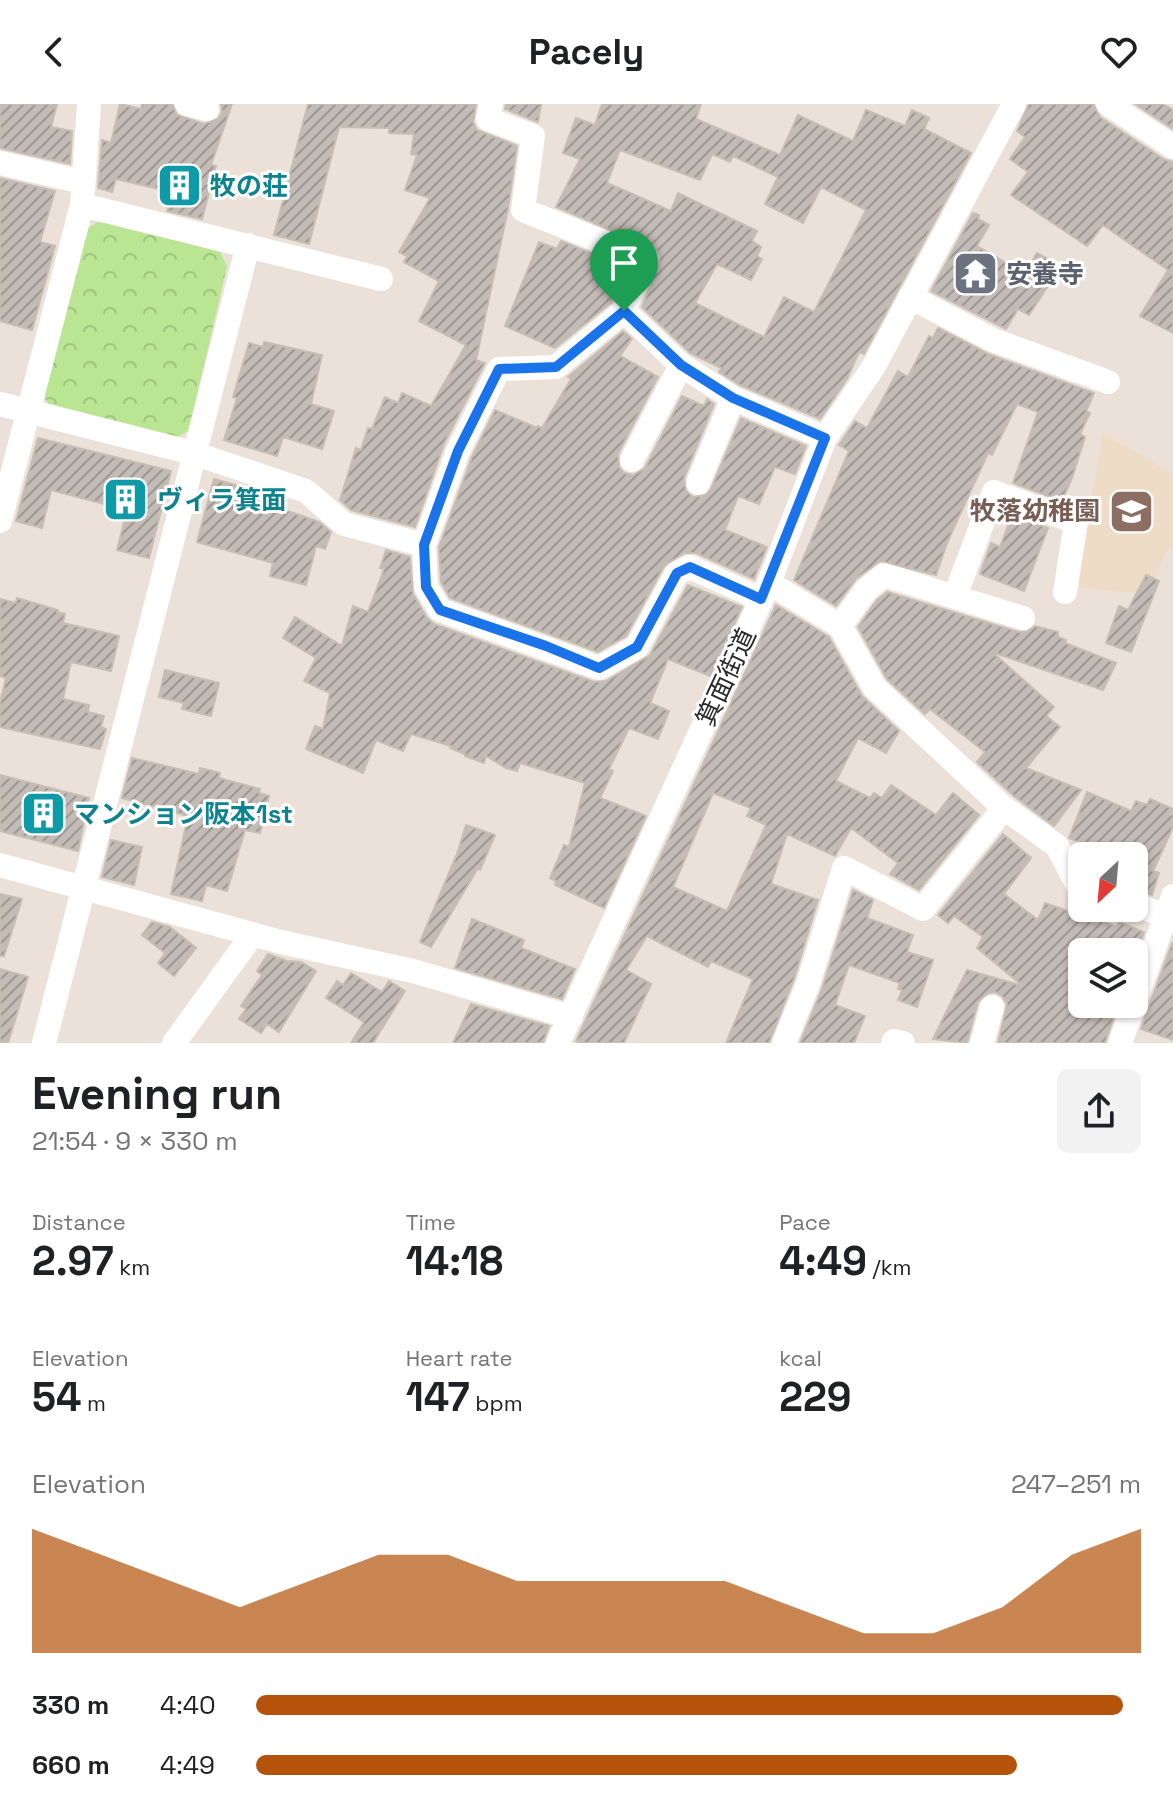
<!DOCTYPE html>
<html lang="en">
<head>
<meta charset="utf-8">
<style>
	:root { --surface:#fff; --page:#f2f2f2; --text:#202124; --muted:#757577; --accent:#b45309 }
	body { margin:0; font-family:"Space Grotesk","Noto Sans JP",sans-serif; background:var(--page); color:var(--text); height:100vh; display:flex; flex-direction:column; font-size:30px; white-space:nowrap }
	* { box-sizing:border-box; margin:0 }
	p { font-size:26px; color:var(--muted) }
	.icon { flex:none; width:44px; height:44px; fill:none; stroke:currentColor; stroke-width:2; stroke-linecap:round; stroke-linejoin:round }
	.map { position:relative; height:939px; overflow:hidden }
	.drawer { display:flex; flex-direction:column; background:var(--surface); flex:1 }
	.drawer>* { flex:none }
	.needle { width:52px; rotate:206deg }
	.fabs { position:absolute; left:1068px; top:738px; display:grid; gap:16px }
	.fabs a { display:grid; place-items:center; width:80px; height:80px; border-radius:12px; background:var(--surface); box-shadow:0 2px 6px #0004; font-size:40px }
	.pin { position:absolute; display:grid; place-items:center; width:68px; height:68px; color:#fff; margin:-82px -34px; border-radius:50% 50% 50% 0; rotate:-45deg; box-shadow:0 0 8px #0007 }
	.pin .icon { rotate:45deg }
	.round { display:grid; place-items:center; flex:none; width:84px; height:84px; border-radius:12px; background:var(--page) }
	.overview { display:flex; align-items:center; justify-content:space-between; height:136px; padding:0 32px }
	h1 { font-size:44px; font-weight:700; line-height:60px }
	.metrics { display:grid; grid-template-columns:repeat(3,1fr); gap:12px; height:136px; padding:8px 32px }
	.metrics div { display:grid; align-content:center }
	.metrics b { font-size:40px; font-weight:700 }
	.metrics small { font-size:22px; font-weight:400 }
	.metrics p { font-size:22px }
	.chart { height:224px; padding:16px 32px }
	.chart p { display:flex; justify-content:space-between }
	.chart svg { width:100%; height:144px; margin-top:8px; fill:var(--accent); opacity:.7 }
	ul { padding:0 32px; list-style:none; font-size:26px }
	li { display:grid; grid-template-columns:128px 96px 1fr; align-items:center; height:60px }
	li i { height:20px; border-radius:10px; background:var(--accent) }
	header { display:flex; justify-content:space-between; align-items:center; height:104px; padding:0 32px; background:var(--surface); font-size:36px; font-weight:700 }
	.map>svg:first-child { display:block }
</style>
</head>
<body>
<header><svg class="icon" aria-label="back" viewBox="0 0 24 24"><path d="M15 5l-7 7 7 7"/></svg>Pacely<svg class="icon" aria-label="heart" viewBox="0 0 24 24"><path d="M12 20l-8-8c-3-5 5-10 8-4 3-6 11-1 8 4z"/></svg></header>
<div class="map">
<svg width="1173" height="939" viewBox="0 0 1173 939">
	<defs>
		<pattern id="park-crowns" width="20" height="18" patternUnits="userSpaceOnUse" patternTransform="scale(2)"><rect width="20" height="18" fill="#bae592"/><path d="M2 6a3 3 0 1 1 6 0M12 15a3 3 0 1 1 6 0" fill="none" stroke="#a0c47e"/></pattern>
		<pattern id="building-hatch" width="6" height="6" patternUnits="userSpaceOnUse" patternTransform="scale(2)"><rect width="6" height="6" fill="#c3bbb6"/><path d="M-1 1l2-2M0 6l6-6M5 7l2-2" fill="none" stroke="#9e9894"/></pattern>
	</defs>
	<rect width="100%" height="100%" fill="#ebe1d9"/>
	<path fill="#eedcc7" d="M1103,329L1173,370V445L1168,444L1151,485L1142,490L1082,484L1076,476Z"/>
	<path fill="url(#park-crowns)" d="M102,116L220,148L227,162L189,326L174,335L51,304L44,293L88,124Z"/>
	<path fill="url(#building-hatch)" stroke="#c6bdb3" stroke-width="2" fill-rule="evenodd" d="M0,0H57L51,23L72,27L70,60L0,44Z
		M120,0L141,5L142,0H172L177,11L204,20L218,15L222,8L221,0H232L211,61L216,62L202,115L167,107L172,88L116,75L112,88L98,84L102,36L111,39Z
		M308,0H476L473,18L477,26L517,42L508,105L476,256L485,259L444,340L415,423L351,406L340,396L356,344L361,346L368,324L372,325L385,293L398,299L402,289L431,302L466,241L419,217L439,177L404,158L407,152L399,148L430,94L405,86L417,51L411,50L414,30L389,29V24L339,23L309,140L274,131Z
		M506,0H541L538,18L505,5Z
		M602,0H701L696,15L780,51L798,11L853,37L866,6L905,22L912,6L929,14L924,25L971,49L864,250L859,248L847,275L820,315L740,281L719,268L721,264L690,249L642,203L659,160L660,152L656,145L556,103L580,55L563,49L576,14L595,21ZM620,46L700,76L712,50L730,58L733,52L778,73L765,100L803,119L821,83L866,106L814,208L784,193L764,233L695,199L717,160L751,176L762,155L757,152L761,143L752,137L757,127L678,89L671,107L607,79Z
		M1029,0H1093L1100,13L1165,56L1173,58V229L1140,212L1168,166L1103,121L1087,142L1011,91L1028,68L1010,55L1025,33L1017,27Z
		M1135,0H1163L1173,6V25Z
		M0,74L55,87L40,138L55,142L32,226L0,217Z
		M973,109L979,111L978,115L989,121L977,142L1025,170L1037,149L1061,162L1029,211L1018,205L1006,225L931,187Z
		M561,137L625,163L612,198L555,244L505,222L539,138L557,145Z
		M938,224L988,250L1094,289L1086,307L1090,309L1080,330L1085,333L1072,374L1062,397L1013,379L1038,308L1017,300L992,351L988,349L947,439L936,471L880,457L856,475L836,502L794,476L849,347L839,341L855,317L867,324L898,267L908,273L929,232L933,234Z
		M623,227L632,235L620,252L658,273L618,350L619,363L624,369L633,371L645,364L682,292L704,302L707,295L714,300L684,374L686,387L693,393L706,391L711,385L741,314L806,342L795,370L775,363L759,400L738,392L725,426L767,443L754,475L696,449H684L664,462L626,532L598,548L450,494L441,478L439,443L472,353L495,306L537,324L538,322L542,324L571,275L568,273Z
		M264,238L322,251L311,300L334,307L322,345L283,333L277,352L224,336L237,294L233,293L249,239L263,243Z
		M38,334L171,367L149,454L117,446L127,406L51,386L42,424L16,417Z
		M214,375L274,392L271,401L319,418L331,428L325,445L316,442L306,481L270,472L273,459L197,438Z
		M1012,411L1048,424L1024,487L980,470L991,439L1000,443Z
		M386,446L410,453L413,490L427,514L434,520L594,578L606,577L650,551L688,481L742,503L710,572L668,555L650,599L669,607L658,635L629,624L609,665L613,667L600,694L646,712L604,804L555,781L556,777L550,774L564,741L569,743L585,679L520,659L517,667L506,664L486,652L484,659L465,652V650L450,644L451,642L411,630L403,647L376,636L363,669L306,645L315,622L323,625L330,589L304,577L316,554L283,534L295,513L342,542L353,502L368,508L384,465L380,464Z
		M1146,471L1159,477L1131,548L1106,539L1119,502L1128,506Z
		M887,488L1019,528H1027L1035,522L1058,528V533L1066,536L1065,539L1116,559L1103,586L992,548L1054,603L1046,612L1060,623L1026,664L1081,686L1054,722L1014,692L977,658L985,648L930,605L925,610L887,575L858,523L877,496Z
		M17,494L58,506L57,508L65,510L63,519L119,532L111,567L71,558L63,595L89,601L88,608L104,612L101,623L106,625L100,645L0,623V599L6,574L0,572V495L16,499Z
		M776,501L829,533L862,592L899,627L886,649L858,634L836,677L870,694L874,689L882,694L891,681L936,711L953,689L979,711L919,786L890,770L898,759L851,724L835,752L787,730L771,780L818,796L794,875L769,939H726L753,875L711,857L708,863L647,832L626,866L651,880L624,939H580L576,937ZM713,689L751,704L747,712L766,721L727,807L673,783Z
		M165,566L219,579L211,612L182,605L184,599L159,593Z
		M132,654L199,670L200,664L220,669L219,674L260,685L259,689L269,692L260,729L245,726L227,787L206,781L202,797L171,790L188,712L122,694Z
		M0,671L89,694L78,747L0,727Z
		M1087,688L1131,707L1136,697L1147,701L1150,695L1173,705V723L1153,767L1159,769L1152,791L1134,785V752H1111L1069,734Z
		M466,721L495,731L480,766L478,764L431,843L420,838L457,750Z
		M1003,730L1031,754L1004,790L1038,816L1045,799L1088,814L1089,812L1117,823L1119,818L1144,828L1134,856V848H1082V900H1118L1105,939H998L1007,900L1002,892L995,888L988,889L978,898L967,939L933,935L967,866L1023,882L977,844L983,833L954,812L948,819L938,811Z
		M111,736L142,743L134,781L102,773Z
		M853,786L873,796L867,814L913,831L907,848L933,856L917,903L898,896L902,886L898,885L900,879L849,861L835,901L865,912L854,939H800L822,885Z
		M0,790L22,795L4,852H0Z
		M472,815L524,836L521,844L575,865L562,895L455,864Z
		M152,818L170,823L196,844L174,872L158,859L165,849L142,831Z
		M1172,839L1173,840V936L1141,925Z
		M268,850L287,857L301,858L316,867L279,928L267,920L261,929L239,915L246,905L241,902L262,871L257,867Z
		M0,865L28,873L8,939H0Z
		M351,869L382,888L389,877L405,887L373,939H351L364,918L326,894L337,877L343,881Z
		M471,900L549,922L543,939H453Z"/>
	<g fill="none" stroke-linecap="round" stroke-linejoin="round">
		<path stroke="#fff" stroke-width="24" d="M187,0L207,5
			M491,0L488,15L533,32L523,106L645,155L624,207L556,263L499,265L458,347L424,441L426,483L440,506L599,564L637,543L677,469L690,463L761,495
			M1108,0L1173,43
			M0,59L83,78
			M82,101L381,175
			M910,193L993,236L1108,278
			M624,207L681,261L733,294L825,334
			M0,300L193,349L306,387L344,420L424,441
			M632,356L681,261
			M698,379L733,294
			M0,417L82,101L89,0
			M769,479L840,522L875,584L1004,704L1057,742L1076,778L1082,780
			M955,492L994,388L1076,418L1065,488
			M840,522L866,486L884,471L1023,514
			M0,761L281,838L413,867L571,913
			M1134,800L1173,815
			M1134,900L1173,792
			M44,939L248,141
			M174,939L253,830
			M558,939L769,479L825,334L874,262L1014,0
			M784,939L808,880L844,764L923,805L1004,704
			M893,939L894,937L903,939
			M982,939L992,903
			M1120,939L1134,900"/>
	</g>
	<g fill="none" stroke-linecap="round" stroke-linejoin="round">
		<defs>
			<path id="route" d="M624,207L681,261L733,294L825,334L761,495L690,463L677,469L637,543L599,564L546,542L440,506L426,483L424,441L458,347L499,265L556,263Z"/>
		</defs>
		<use href="#route" stroke="#fff" stroke-width="16"/>
		<use href="#route" stroke="#1a73e8" stroke-width="10"/>
	</g>
	<defs>
		<symbol id="building-square" viewBox="-11 -11 22 22"><rect x="-9" y="-9" width="18" height="18" rx="4" fill="#0f9aa8" stroke="#fff"/><path d="M-4-6H4V6H1V3H-1V6H-4ZM-2.5-4.3h1.7v1.8h-1.7ZM.8-4.3h1.7v1.8H.8ZM-2.5-1h1.7V.8h-1.7ZM.8-1h1.7V.8H.8Z" fill="#fff"/></symbol>
		<symbol id="temple-square" viewBox="-11 -11 22 22"><rect x="-9" y="-9" width="18" height="18" rx="4" fill="#6b7280" stroke="#fff"/><path d="M0-6L5-2H3V0L6.5 2.5H4V6H1.5V3h-3V6H-4V2.5H-6.5L-3 0V-2H-5Z" fill="#fff"/></symbol>
		<symbol id="school-square" viewBox="-11 -11 22 22"><rect x="-9" y="-9" width="18" height="18" rx="4" fill="#8d6e63" stroke="#fff"/><path d="M0-5L7-2L0 1L-7-2ZM-4 1L0 2.5L4 1V4Q0 6-4 4Z" fill="#fff"/></symbol>
	</defs>
	<g fill-rule="evenodd">
		<use href="#building-square" x="154" y="56" width="51" height="51"/>
		<use href="#temple-square" x="950" y="144" width="51" height="51"/>
		<use href="#building-square" x="100" y="370" width="51" height="51"/>
		<use href="#school-square" x="1106" y="382" width="51" height="51"/>
		<use href="#building-square" x="18" y="684" width="51" height="51"/>
	</g>
	<g text-anchor="middle" stroke-width="6" stroke-linejoin="round" paint-order="stroke">
		<g font-size="26" font-weight="bold" fill="#0d838f" stroke="#fff" text-anchor="start">
			<text x="210" y="91">牧の荘</text>
			<text x="157" y="405">ヴィラ箕面</text>
			<text x="74" y="719">マンション阪本1st</text>
		</g>
		<g font-size="26" font-weight="bold" fill="#5b616d" stroke="#fff" text-anchor="start">
			<text x="1006" y="179">安養寺</text>
		</g>
		<g font-size="26" font-weight="bold" fill="#785e54" stroke="#fff" text-anchor="end">
			<text x="1100" y="416">牧落幼稚園</text>
		</g>
		<g font-size="26" fill="#282828" stroke="#fff">
			<text transform="translate(726 573) rotate(-65)" y="9">箕面街道</text>
		</g>
	</g>
</svg>
<div class="fabs">
<a><svg class="needle" viewBox="-14 -14 28 28"><path d="M0-13l5 13h-10z" fill="#e53935"/><path d="M0 13l5-13h-10z" fill="#757577"/></svg></a>
<a><svg class="icon" aria-label="layers" viewBox="0 0 24 24"><path d="M12 4l9 5-9 5-9-5zM3 14l9 5 9-5"/></svg></a>
</div>
<div class="pin" style="left:624px;top:207px;background:#1e9e55"><svg class="icon" aria-label="arrive" viewBox="0 0 24 24"><path d="M6 21V4h12l-3 4 3 4H6"/></svg></div>
</div>
<section class="drawer">
<div class="overview"><div><h1>Evening run</h1><p>21:54 · 9 × 330 m</p></div><a class="round"><svg class="icon" aria-label="share" viewBox="0 0 24 24"><path d="M12 15V3M7 8l5-5 5 5M5 13v7h14v-7"/></svg></a></div>
<div class="metrics">
<div><p>Distance</p><b>2.97<small> km</small></b></div>
<div><p>Time</p><b>14:18</b></div>
<div><p>Pace</p><b>4:49<small> /km</small></b></div>
</div>
<div class="metrics">
<div><p>Elevation</p><b>54<small> m</small></b></div>
<div><p>Heart rate</p><b>147<small> bpm</small></b></div>
<div><p>kcal</p><b>229</b></div>
</div>
<div class="chart"><p><span>Elevation</span>247–251 m</p>
<svg viewBox="0 0 160 44" preserveAspectRatio="none"><path d="M0 44V6L10 14L20 22L30 30L40 22L50 14L60 14L70 22L80 22L90 22L100 22L110 30L120 38L130 38L140 30L150 14L160 6V44z"/></svg>
</div>
<ul>
<li><b>330 m</b>4:40<i style="width:98%"></i></li>
<li><b>660 m</b>4:49<i style="width:86%"></i></li>
</ul>
</section>
</body>
</html>
